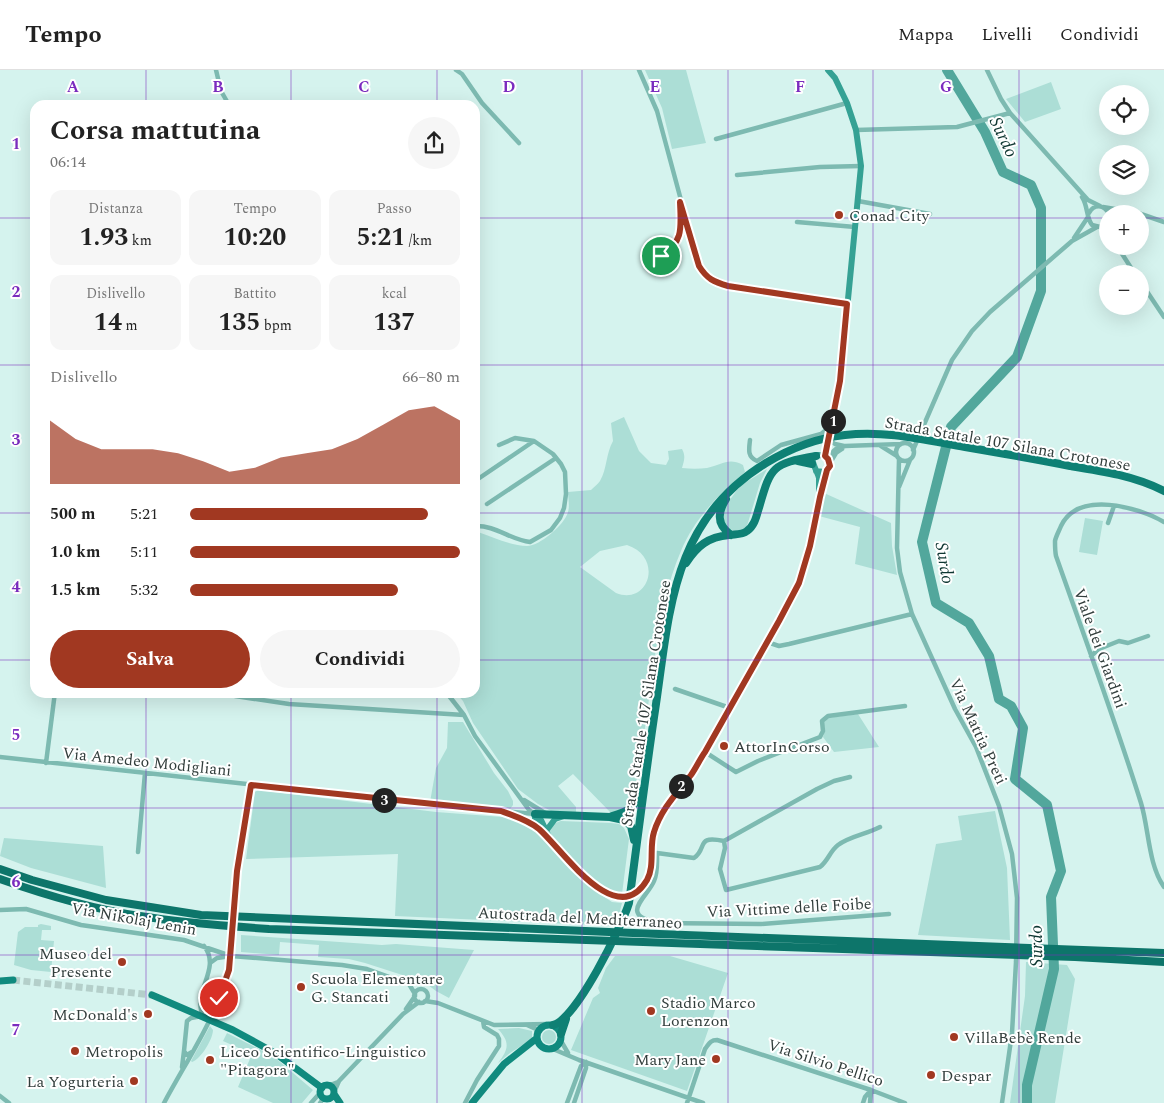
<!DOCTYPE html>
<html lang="it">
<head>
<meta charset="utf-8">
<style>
	:root { --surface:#fff; --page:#f6f6f6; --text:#222; --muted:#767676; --line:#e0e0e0; --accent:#a13821 }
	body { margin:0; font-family:Spectral,serif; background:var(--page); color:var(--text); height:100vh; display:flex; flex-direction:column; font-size:19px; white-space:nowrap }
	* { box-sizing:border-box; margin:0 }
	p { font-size:16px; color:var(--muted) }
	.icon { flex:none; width:28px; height:28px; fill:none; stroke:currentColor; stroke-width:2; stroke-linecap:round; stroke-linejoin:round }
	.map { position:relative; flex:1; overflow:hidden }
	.side { position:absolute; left:30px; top:30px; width:450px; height:598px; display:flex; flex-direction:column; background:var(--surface); border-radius:15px; box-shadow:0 5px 20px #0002 }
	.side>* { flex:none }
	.controls { position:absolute; left:1099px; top:15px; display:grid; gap:10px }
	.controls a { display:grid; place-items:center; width:50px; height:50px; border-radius:50%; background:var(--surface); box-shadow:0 5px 20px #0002; font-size:25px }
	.pin { position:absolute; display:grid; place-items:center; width:42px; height:42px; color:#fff; margin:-21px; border:2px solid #fff; border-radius:50%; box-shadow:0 1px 5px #0007 }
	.km { position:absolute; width:25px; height:25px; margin:-12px; border-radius:50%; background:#222; color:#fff; font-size:14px; line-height:25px; text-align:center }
	.round { display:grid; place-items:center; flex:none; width:52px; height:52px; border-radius:26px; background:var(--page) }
	.head { display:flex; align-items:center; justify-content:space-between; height:85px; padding:0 20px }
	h1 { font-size:28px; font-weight:700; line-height:38px }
	.figures { display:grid; grid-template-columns:repeat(3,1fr); gap:8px; height:85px; padding:5px 20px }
	.figures div { display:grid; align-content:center; border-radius:12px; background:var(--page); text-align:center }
	.figures b { font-size:25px; font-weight:700 }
	.figures small { font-size:14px; font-weight:400 }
	.figures p { font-size:14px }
	.chart { height:140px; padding:10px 20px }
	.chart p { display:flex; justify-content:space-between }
	.chart svg { width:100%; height:90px; margin-top:5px; fill:var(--accent); opacity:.7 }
	.action { display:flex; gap:10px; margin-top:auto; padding:10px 20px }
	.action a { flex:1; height:58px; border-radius:30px; background:var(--accent); color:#fff; font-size:20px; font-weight:700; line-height:58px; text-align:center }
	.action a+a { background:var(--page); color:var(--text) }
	ul { padding:0 20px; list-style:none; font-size:16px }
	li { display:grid; grid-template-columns:80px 60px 1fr; align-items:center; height:38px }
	li i { height:12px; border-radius:6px; background:var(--accent) }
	header { display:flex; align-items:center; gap:30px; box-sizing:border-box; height:70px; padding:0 25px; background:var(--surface); border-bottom:1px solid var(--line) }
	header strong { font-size:24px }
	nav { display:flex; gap:28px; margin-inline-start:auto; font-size:18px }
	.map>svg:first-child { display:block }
</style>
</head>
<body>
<header>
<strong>Tempo</strong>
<nav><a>Mappa</a><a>Livelli</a><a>Condividi</a></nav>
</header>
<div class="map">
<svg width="1164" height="1033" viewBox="0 0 1164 1033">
	<rect width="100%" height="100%" fill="#d5f3ee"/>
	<path fill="#acded6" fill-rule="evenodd" d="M645,0H686L706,73L672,79L662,38Z
		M1051,12L1061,39L1025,52L1006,29Z
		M624,347L639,381L651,393L666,395L669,389L668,381L682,379C686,386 684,391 682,398C691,399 699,399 707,398C722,395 728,387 743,395L745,402C719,424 694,449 681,481C654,543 653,625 639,692C637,703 637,715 633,726C630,736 621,740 611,743L573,704L558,716L576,737V744L551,741L538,734L518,719L473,653L463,631L456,623L475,622V464L478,462C493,467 511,476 527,476C540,476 565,454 568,442C570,436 568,428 568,422L591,420C594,417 598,414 600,411C607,399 606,383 613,371L611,353ZM627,475C664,487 649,536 616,523L580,497L600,481Z
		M767,399L760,413L747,456C739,466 731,460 723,454L724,438L737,420L743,414Z
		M824,423L891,453L892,476L897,505L855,494L860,457L819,446Z
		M1085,448L1103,451L1097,485L1079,482Z
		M858,644L879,677L834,682L823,667L825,660L823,652L827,648Z
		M448,652H463L494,703L508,721L513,731V735L510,739L430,732L436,698L447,678Z
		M258,720L436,742L503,747L520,750L533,758L597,822L612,832L622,833L616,856L395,846L398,784L246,789L255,722Z
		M995,741L1007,798L1010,870L918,865L936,774L962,770L958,746Z
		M561,751L611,753L619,754L624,758L629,769L622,824L619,825L595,814L553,772L549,763C551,756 554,753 561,751Z
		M4,768L103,776L106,818L31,798L0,786Z
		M41,854L51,856V860H42L41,870L54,871L51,902L31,900L14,895L18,862L25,857H38V855Z
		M241,865L382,875L396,874L474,880L449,928L436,921L424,912L365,893L349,889L318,887L319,875L280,872L279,885L241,882Z
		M615,886H670L728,903L687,1021L571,980L593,928L600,923L598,918L606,898Z
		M1026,892L1067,895L1075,909L1055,1033H1010L1025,926Z
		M210,956L213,960C213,969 201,989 192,992L191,991Z
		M519,958L532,961V969L510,983L498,993C509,979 510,972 498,959Z
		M542 967a7 7 0 1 1 14 0a7 7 0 1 1-14 0Z
		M227,963L273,986L313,1020L302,1033H273L238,1017L252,984L223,971Z"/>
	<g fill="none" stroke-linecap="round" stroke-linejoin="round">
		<path stroke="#52a79c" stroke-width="10" d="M947,0L985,62L1003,102L1031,115L1041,138V221L1017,287L951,357L922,472L936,533L969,553L989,586L999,629L1011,636L1023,658L1015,709L1047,735L1061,801L1051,827L1054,899L1027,1015V1033"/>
		<path stroke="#b4cfca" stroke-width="7" stroke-dasharray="7 3.5" stroke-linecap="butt" d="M13,910L152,925"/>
		<path stroke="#7dbab1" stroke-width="4.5" d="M216,0L221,21L229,35
			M456,0L462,4L482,33L519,73
			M639,0L657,41L699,197C707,209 714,212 728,216L847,234
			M987,0L1001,29L1010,43L1088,130L1100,136
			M856,60L957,57L1010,43
			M716,69L847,33
			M737,105L820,97L861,96
			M1082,127C1088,136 1086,147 1092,155L1100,157L1108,152
			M858,131L930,144
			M1103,137L1138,143L1164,152
			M1089,143C1094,134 1104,134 1109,144
			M1114,144L1123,140
			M797,152L855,157
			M1100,157L1108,165
			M1074,168L1088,147
			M1117,176L1135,204
			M652,188C681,183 681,164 680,140
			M1140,211L1164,247
			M750,370C749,379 747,387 757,391L781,375L821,364L831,356
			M829,370L835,374L844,376
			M896 382a9 9 0 1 1 18 0a9 9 0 1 1-18 0Z
			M881,376L897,386
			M913,380L952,290L972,261L990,242L1072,171L1097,157
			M827,387L836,379L845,376L901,374
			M899,389L897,478L900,502L912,544L955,639L976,677L999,736L1012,784L1017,828L1016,892L1012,963L1002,1033
			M830,393L836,383L842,379
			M475,411L534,371
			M899,417L910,390
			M487,434L556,388
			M1164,452C1138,437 1078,420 1061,456C1059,461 1056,466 1055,471C1055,476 1055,481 1056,486C1085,568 1115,650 1141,733C1149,759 1148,794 1164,817
			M1108,453L1114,436
			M475,456C495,455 511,470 530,472L551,460L560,448L564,438L566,424L565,402L561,394L553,384L534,371L515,368L499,375
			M767,572L779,576L789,574L912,544
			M1091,586L1099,579L1119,571L1128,573L1148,566
			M675,619L730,638
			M225,622L235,626L289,634L464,645
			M446,622L464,645L475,666L529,740L535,744
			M705,682L736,702L758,691L820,667L823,661L822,651L828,646L905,636
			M0,687L430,734L535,744
			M46,693L55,622
			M524,730L545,743
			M724,771L725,778L720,799L726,820L820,797C828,791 830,781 838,775C850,766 867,764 880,757
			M138,782L145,703
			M657,783C657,793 658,802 654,811C648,827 617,845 658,853L761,854L889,844
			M657,783L694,788C708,778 695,765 724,771L817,719L834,711L850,707
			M0,840L26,839L81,855L184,870L231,886
			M210,893L217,888L231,886L342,895L367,899L409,914L415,924
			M414 926a7 7 0 1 1 14 0a7 7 0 1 1-14 0Z
			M425,931L438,933L494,955L547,954
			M406,939L415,926
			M527,955L536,959L537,963
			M561,971L568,983
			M553,979L579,990L703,1033
			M192,982L187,985L184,981L187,951L191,948L202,946C201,939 199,933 201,926C205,909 217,892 204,876
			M182,997L184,981
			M330,1015L338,1012
			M335,1020L339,1011L403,944L419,932
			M0,1026L9,1033
			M164,1033C187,990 216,948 229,900L237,801L251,715
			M311,1033L320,1023
			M320,1033L323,1029
			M465,1033L477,1010L499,976V969L497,965L484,957L483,951
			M567,1033L581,996L586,992
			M574,1033L586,998V992
			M687,1033L705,979C709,974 710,970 717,970L871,1020L905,1033
			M863,1033L865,1027L871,1020
			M870,1033L871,1020"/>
		<path stroke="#35a194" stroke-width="6" d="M825,386L840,311L861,96L856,60L847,33L835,8L828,0
			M816,401L824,402L828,398L829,391L825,386C802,380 818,401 819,408C819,412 819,416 819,421
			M501,741L525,750L538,758
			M535,744V750L538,758C558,780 623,865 648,807C653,797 650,787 651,777C652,768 655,759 658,751C666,733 679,720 691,705C696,697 700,689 705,682L779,551L799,513L806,491L827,400
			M535,744L541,750L550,769
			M546,761L555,749L564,746"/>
		<path stroke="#108a7e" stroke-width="7" d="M0,911L13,910
			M152,925L233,960L275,983L322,1018
			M537 967a12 12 0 1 1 24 0a12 12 0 1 1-24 0Z
			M320 1022a7 7 0 1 1 14 0a7 7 0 1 1-14 0Z
			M334,1024L340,1033
			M472,1033L504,994L537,968"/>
		<path stroke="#0e8074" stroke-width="8" d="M798,391L812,394
			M726,429C717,443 717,455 731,465
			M686,493C697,476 708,467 729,465C735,464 742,465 747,461C754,456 756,448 758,441C771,397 770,394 816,386
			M535,744L610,747L624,750L631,756L634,770
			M612,746C627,742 636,738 640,721
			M553,955C576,950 622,856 629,833C638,766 646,700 656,634C670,537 673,450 766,393C791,378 817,368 845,365C885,360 925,370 965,377C1000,383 1035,389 1070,396C1102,401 1135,406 1164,421
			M561,964L566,949"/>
		<path stroke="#0d756a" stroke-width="8" d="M0,799L32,810L106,830L201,845L633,863L1164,883
			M0,809C45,825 92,839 140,846C183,853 226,856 269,859L1075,887L1164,892"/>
	</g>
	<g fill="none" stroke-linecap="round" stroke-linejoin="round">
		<defs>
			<path id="route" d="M219,928L229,900L237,801L251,715L501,741C514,746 528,750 539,759C562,779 616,862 647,810C655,796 649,777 654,762C661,739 677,723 691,705C696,698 700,689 705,682L779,551L799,513L810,476L820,427L827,400L830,396L828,389L825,386L840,311L847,234L728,216C714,212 707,209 699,196L680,132C681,157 684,172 661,186"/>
		</defs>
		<use href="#route" stroke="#fff" stroke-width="10"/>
		<use href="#route" stroke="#a13821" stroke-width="6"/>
	</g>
	<path fill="none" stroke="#7b2cbf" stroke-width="1" stroke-opacity="0.55" d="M146,0V35M291,0V35M437,0V35M582,0V1033M728,0V1033M873,0V1033M1019,0V1033M0,148H35M475,148H1108M1140,148H1164M0,295H35M475,295H1164M0,443H35M475,443H1164M0,590H35M475,590H1164M146,622V1033M291,622V1033M437,622V1033M0,738H1164M0,885H1164"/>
	<g fill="#a13821" stroke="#fff" stroke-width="2">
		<circle cx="839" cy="145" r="5"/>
		<circle cx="724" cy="676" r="5"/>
		<circle cx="122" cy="892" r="5"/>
		<circle cx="301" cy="917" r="5"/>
		<circle cx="651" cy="941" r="5"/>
		<circle cx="148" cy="944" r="5"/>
		<circle cx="954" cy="967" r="5"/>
		<circle cx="75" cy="981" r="5"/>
		<circle cx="716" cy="989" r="5"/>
		<circle cx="210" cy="990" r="5"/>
		<circle cx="931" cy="1005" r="5"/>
		<circle cx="134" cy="1011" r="5"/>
	</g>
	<g text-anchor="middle" stroke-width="4" stroke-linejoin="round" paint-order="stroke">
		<g font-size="16" fill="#323e3c" stroke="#fff" text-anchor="start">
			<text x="849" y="151">Conad City</text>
			<text x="734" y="682">AttorInCorso</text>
			<text x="112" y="889" text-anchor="end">Museo del<tspan x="112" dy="18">Presente</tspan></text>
			<text x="311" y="914">Scuola Elementare<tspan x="311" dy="18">G. Stancati</tspan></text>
			<text x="661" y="938">Stadio Marco<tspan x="661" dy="18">Lorenzon</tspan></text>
			<text x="138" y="950" text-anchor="end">McDonald's</text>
			<text x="964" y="973">VillaBebè Rende</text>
			<text x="85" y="987">Metropolis</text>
			<text x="220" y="987">Liceo Scientifico-Linguistico<tspan x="220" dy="18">"Pitagora"</tspan></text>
			<text x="706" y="995" text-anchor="end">Mary Jane</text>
			<text x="941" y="1011">Despar</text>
			<text x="124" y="1017" text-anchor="end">La Yogurteria</text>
		</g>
		<g font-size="16" fill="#323e3c" stroke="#fff">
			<text transform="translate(1008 373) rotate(10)" y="6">Strada Statale 107 Silana Crotonese</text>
			<text transform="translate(1101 578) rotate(70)" y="6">Viale dei Giardini</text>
			<text transform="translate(645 633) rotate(-81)" y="6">Strada Statale 107 Silana Crotonese</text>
			<text transform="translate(979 661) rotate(65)" y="6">Via Mattia Preti</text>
			<text transform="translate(147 691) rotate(6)" y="6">Via Amedeo Modigliani</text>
			<text transform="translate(789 837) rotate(-3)" y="6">Via Vittime delle Foibe</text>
			<text transform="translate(580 847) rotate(3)" y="6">Autostrada del Mediterraneo</text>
			<text transform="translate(134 848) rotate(10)" y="6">Via Nikolaj Lenin</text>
			<text transform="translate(826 992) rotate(18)" y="6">Via Silvio Pellico</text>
		</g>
		<g font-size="18" font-style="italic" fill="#0e3732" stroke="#fff">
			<text transform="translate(1004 67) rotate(64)" y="6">Surdo</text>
			<text transform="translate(945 493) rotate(80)" y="6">Surdo</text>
			<text transform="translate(1036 876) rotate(-91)" y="6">Surdo</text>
		</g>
	</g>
	<g font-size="16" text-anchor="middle" font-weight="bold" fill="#7b2cbf" stroke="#fff" stroke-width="4" stroke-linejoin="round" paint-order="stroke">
		<text x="73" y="22">A</text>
		<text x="218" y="22">B</text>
		<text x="364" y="22">C</text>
		<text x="509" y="22">D</text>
		<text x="655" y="22">E</text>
		<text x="800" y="22">F</text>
		<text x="946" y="22">G</text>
		<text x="16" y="79">1</text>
		<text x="16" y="227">2</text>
		<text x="16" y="375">3</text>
		<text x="16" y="522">4</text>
		<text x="16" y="670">5</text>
		<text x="16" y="817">6</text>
		<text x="16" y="965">7</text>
	</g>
</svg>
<div class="controls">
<a><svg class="icon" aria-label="locate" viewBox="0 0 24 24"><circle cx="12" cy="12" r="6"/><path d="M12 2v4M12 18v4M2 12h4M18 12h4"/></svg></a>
<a><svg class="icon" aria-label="layers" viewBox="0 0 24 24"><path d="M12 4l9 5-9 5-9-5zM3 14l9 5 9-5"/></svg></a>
<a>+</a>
<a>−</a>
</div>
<div class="pin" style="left:661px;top:186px;background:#1e9e55"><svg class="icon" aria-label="arrive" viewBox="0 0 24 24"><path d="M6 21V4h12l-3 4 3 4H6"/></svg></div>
<div class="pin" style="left:219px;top:928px;background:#d93025"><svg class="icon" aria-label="check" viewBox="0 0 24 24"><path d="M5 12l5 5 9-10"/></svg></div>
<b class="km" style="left:833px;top:351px">1</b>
<b class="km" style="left:681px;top:716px">2</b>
<b class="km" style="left:384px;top:730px">3</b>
<section class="side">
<div class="head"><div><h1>Corsa mattutina</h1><p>06:14</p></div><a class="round"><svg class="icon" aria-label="share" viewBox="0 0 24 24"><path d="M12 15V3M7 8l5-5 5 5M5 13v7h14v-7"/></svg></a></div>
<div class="figures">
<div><p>Distanza</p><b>1.93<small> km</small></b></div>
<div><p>Tempo</p><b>10:20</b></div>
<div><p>Passo</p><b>5:21<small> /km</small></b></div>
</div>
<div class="figures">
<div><p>Dislivello</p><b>14<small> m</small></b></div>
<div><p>Battito</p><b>135<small> bpm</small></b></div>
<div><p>kcal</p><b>137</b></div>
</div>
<div class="chart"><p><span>Dislivello</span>66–80 m</p>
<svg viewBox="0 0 160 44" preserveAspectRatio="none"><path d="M0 44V13L10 22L20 27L30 27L40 27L50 29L60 33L70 38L80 36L90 31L100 29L110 27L120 22L130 15L140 8L150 6L160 13V44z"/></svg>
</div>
<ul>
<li><b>500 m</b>5:21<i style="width:88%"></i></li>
<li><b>1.0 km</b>5:11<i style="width:100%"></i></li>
<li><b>1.5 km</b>5:32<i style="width:77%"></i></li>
</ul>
<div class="action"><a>Salva</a><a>Condividi</a></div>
</section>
</div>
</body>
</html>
